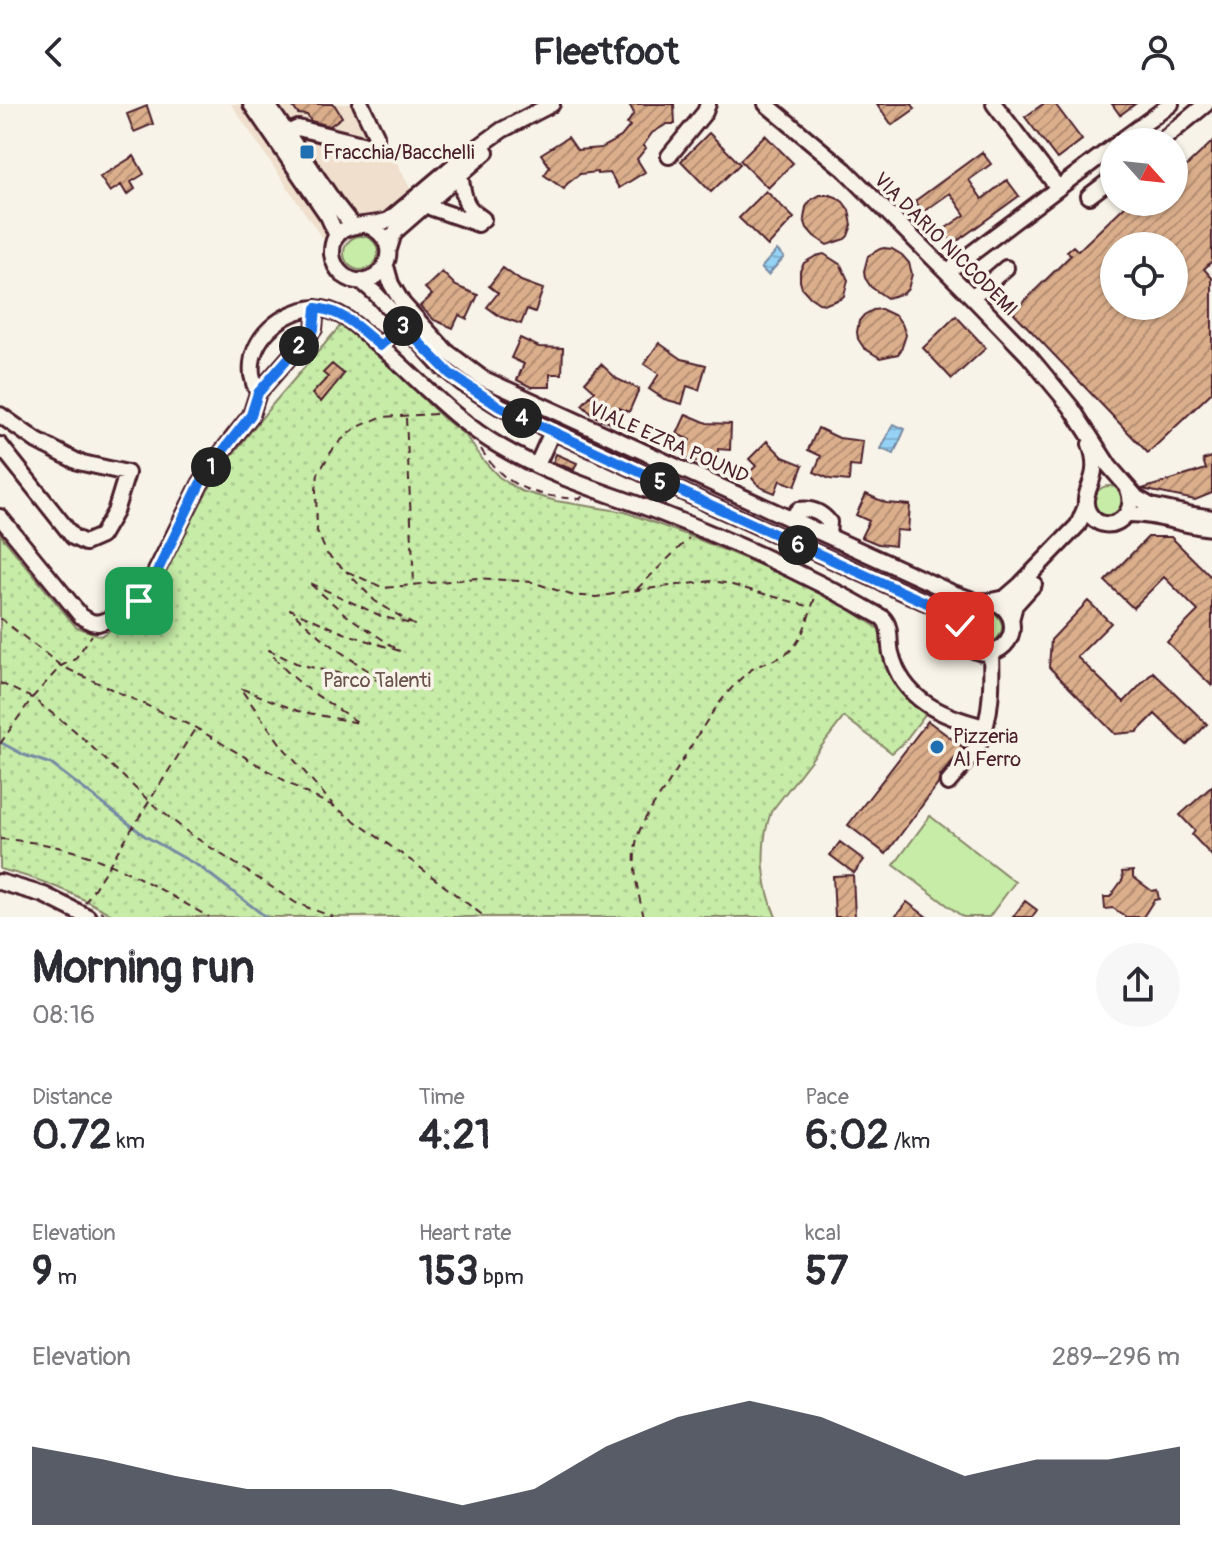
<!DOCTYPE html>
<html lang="en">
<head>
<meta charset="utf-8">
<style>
	:root { --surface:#fff; --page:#f7f7f7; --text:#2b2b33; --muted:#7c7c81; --accent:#111827 }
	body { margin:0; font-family:Pangolin,sans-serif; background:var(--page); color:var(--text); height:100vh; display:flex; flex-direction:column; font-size:30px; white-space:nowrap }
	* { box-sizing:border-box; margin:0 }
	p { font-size:26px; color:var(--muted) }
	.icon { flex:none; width:44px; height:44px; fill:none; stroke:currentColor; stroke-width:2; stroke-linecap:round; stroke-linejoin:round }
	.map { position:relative; height:813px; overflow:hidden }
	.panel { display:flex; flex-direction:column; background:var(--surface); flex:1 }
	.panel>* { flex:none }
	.needle { width:52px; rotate:117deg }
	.controls { position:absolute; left:1100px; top:24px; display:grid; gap:16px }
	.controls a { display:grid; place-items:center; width:88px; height:88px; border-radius:50%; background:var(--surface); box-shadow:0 2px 6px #0004; font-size:40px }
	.pin { position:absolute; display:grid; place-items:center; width:68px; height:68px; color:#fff; margin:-34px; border-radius:16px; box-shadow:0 4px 12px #0006 }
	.km { position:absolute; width:40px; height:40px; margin:-20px; border-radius:50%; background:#222; color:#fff; font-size:22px; line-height:40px; text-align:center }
	.round { display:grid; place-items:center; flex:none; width:84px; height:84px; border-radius:42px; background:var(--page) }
	.headline { display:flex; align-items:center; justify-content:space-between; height:136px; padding:0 32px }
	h1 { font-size:44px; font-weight:700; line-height:60px }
	.stats { display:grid; grid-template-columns:repeat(3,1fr); gap:12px; height:136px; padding:8px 32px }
	.stats div { display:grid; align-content:center }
	.stats b { font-size:40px; font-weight:700 }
	.stats small { font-size:22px; font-weight:400 }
	.stats p { font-size:22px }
	.chart { height:224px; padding:16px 32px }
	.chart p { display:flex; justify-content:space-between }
	.chart svg { width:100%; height:144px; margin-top:8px; fill:var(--accent); opacity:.7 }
	header { display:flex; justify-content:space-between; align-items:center; height:104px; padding:0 32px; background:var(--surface); font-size:36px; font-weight:700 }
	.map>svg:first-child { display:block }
</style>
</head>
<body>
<header><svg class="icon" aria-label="back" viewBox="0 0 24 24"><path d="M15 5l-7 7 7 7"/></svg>Fleetfoot<svg class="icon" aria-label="person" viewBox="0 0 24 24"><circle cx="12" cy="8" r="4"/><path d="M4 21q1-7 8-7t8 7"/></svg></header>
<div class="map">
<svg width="1212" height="813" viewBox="0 0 1212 813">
	<defs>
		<pattern id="park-dots" width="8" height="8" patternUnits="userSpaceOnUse" patternTransform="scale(2)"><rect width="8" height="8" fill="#c6eca7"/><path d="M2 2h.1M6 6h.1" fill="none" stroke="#acca90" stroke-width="1.8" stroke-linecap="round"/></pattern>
		<pattern id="water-rules" width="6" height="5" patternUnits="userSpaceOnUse" patternTransform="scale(2)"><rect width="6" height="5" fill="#95d2f5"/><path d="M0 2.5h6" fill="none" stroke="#82b4d2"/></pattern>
		<pattern id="building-hatch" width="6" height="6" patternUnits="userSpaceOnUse" patternTransform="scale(2)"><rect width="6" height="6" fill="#dbaf8c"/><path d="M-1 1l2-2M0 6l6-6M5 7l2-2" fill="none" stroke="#b48e73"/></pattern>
	</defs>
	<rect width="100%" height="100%" fill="#f7f3e8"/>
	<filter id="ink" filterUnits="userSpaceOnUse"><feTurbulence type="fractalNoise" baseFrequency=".0125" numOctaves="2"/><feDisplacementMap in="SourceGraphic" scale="16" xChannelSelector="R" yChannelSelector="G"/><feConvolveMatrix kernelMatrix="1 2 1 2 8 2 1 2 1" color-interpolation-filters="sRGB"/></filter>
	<g filter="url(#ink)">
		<path fill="#efdfcc" d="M231,0H367L413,90L377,116L355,113L322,134Z"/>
		<path fill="#c6eca7" stroke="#888669" stroke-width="2" d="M344 149a17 17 0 1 1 34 0a17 17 0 1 1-34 0Z
			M1094 397a15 15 0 1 1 30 0a15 15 0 1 1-30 0Z
			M970 523a16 16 0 1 1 32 0a16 16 0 1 1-32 0Z
			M930,712L1015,778L989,813H963L894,761Z"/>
		<path fill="url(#park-dots)" stroke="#888669" stroke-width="2" d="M341,221L404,275L442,313L466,332L483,356L499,373L521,387L556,397L625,408L695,434L818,485L884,528L895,573L926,609L904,638L892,649L844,613L771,708C759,742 762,780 776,813H116C76,790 45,776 0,765V430L76,523L101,532L146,503L163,475L203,394L225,360L272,301Z"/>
		<path fill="url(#water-rules)" stroke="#778aa4" stroke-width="2" d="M777,146L784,153L768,171L761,164Z
			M893,320L905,325L894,350L881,345Z"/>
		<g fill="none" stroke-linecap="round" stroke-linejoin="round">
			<path stroke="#778aa4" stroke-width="3" d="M0,638L24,651L51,660L145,732L200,763L266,813"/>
		</g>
		<path fill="url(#building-hatch)" stroke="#4a1f2b" stroke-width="2" fill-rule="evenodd" d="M291,0H334L342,13L330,22L311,17L307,11L298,10Z
			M629,0H674L675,20H667L652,29L643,42L646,44L637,55L645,68L619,84L610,69L597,70V68L580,70L567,80L564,85L544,71L550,63L541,50L568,33L577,46L601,44L621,33L630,22L627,20L634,9Z
			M877,0H912L915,5L892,21Z
			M1043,0H1055L1082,36L1057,55L1025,13Z
			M1112,0H1135L1120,11Z
			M147,2L153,20L134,28L127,10Z
			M709,29L740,60L711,88L681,57Z
			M765,31L793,59L768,84L740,56Z
			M1212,38V157L1204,165L1212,174V288L1148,349L1013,208L1071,151L1067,147L1073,142L1078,147L1129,98H1134L1141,105L1148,98H1174V74ZM1114,142H1174V202H1114Z
			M982,48L991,60L969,76L982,95L1007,76L1019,92L953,140L943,126L965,111L950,89L923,108L915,97Z
			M134,52L144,70L131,78L135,85L127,91L121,81L110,88L100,73Z
			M766,87L794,114L768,142L739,114Z
			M820,91H830L836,93L843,98L849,106L852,121L848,132L845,135L827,141L814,132L807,124L804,115L806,103L811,96Z
			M884,144L892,145L902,151L909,159L912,170L908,185L904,189L887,194L871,183L865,174L864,167L868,152L880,145Z
			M824,150L841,161L848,176L844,192L840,195L826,200L819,199L810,193L802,184L800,177V167L804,159L816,152Z
			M503,164L521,177L543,185L535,208L527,205L521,220L501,213L487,203L498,189L489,182Z
			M442,168L456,182L478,191L467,215L459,211L453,224L434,216L420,202L432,191L425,184Z
			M881,205L896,212L902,220L906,231L901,246L898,250L880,254L864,244L858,235L857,228L859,217L864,211L873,206Z
			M956,212L986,244L952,275L923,244Z
			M520,234L539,243L563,244L562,270H550V283H531L517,276L524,260L511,254Z
			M659,239L682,255L706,261L699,286L687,282L682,300L664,295L649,285L659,270L644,260Z
			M332,260L344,270L321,298L312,290L328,273L323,269Z
			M601,260L617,275L639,285L629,308L617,303L610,319L594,312L582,301L595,287L585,278Z
			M686,310L707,319L731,320L730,346L718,345L717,360L700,359L683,352L690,336L677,330Z
			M818,324L839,334L863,337L860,363L850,362L849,377L830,375L814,368L821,352L808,346Z
			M767,337L783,353L803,361L795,382L780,376L775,389L760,383L748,370L756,362L749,355Z
			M556,350L577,359L574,366L553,358Z
			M1212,353V389L1195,396L1142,385L1206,365L1203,356Z
			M866,390L886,399L910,401L908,427L896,426L895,442L878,440L861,433L869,417L856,411Z
			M1148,433H1171L1212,474V582L1167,538L1198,507L1164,473L1133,504L1105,477Z
			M1088,497L1111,519L1077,553L1124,598L1153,568L1207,620L1187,641L1155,610L1137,628L1115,630L1049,563L1051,536Z
			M928,617L964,644L940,672L938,680L886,750L848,721Z
			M1212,682V752L1192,731L1195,727L1180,711Z
			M840,738L864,756L854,769L830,751Z
			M1133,767V773L1152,787L1157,786L1159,795L1154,796L1143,813H1126L1113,804L1105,805L1104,793H1110L1123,775L1122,768Z
			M853,771L855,813H835L833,772Z
			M1025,797L1037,806L1032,813H1013Z
			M907,798L927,813H895Z"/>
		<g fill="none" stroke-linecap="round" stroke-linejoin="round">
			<defs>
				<path id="minor" d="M251,0L328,112L337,132
					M267,0L334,98L352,121
					M766,0L845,66L972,193L1028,251L1071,303L1109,362L1137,394L1151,402L1193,411L1212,414
					M994,0L1058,84
					M287,29L298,24L370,42L375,37L376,31L361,0
					M1119,38L1171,0
					M1160,38L1206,0
					M669,52L705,8L708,0
					M449,70L461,76C465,97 464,102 483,115
					M426,90L429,100L432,104L478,120
					M1089,92L1114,73
					M367,121C412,140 377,196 343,171C337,166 333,158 332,150C331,113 369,125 389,116L459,57L502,26L552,0
					M389,145L393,132L398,125L486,48
					M386,162L391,180L403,200L446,247L482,274L953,489L978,498
					M947,168L1114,42
					M361,177L376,190L442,263L462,279L500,303L702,397L938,504L952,511L960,519
					M972,193L1006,164
					M380,242C420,277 455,317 501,343C550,372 605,388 658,408C735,438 811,472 883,514C892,523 888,537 891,549C902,596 943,613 985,623
					M258,289C255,283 253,277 252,271C248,234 283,206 316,204
					M0,311L37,337L78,358L127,369L115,408L101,432L85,439L73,433L0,341
					M1090,340C1093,348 1095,357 1094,366C1093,381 1080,394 1089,409C1104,434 1140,414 1128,385
					M537,361L552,328
					M1127,410C1156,409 1183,422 1212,424
					M0,413L81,512L91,518L98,519L107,516L128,505L144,491L200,380L215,357L251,311L258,289L314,225L316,204C344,206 360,226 380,242L402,221
					M791,416L798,406C810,404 821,408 829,418L828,432
					M991,497L1005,494L1020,481L1078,421L1086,402
					M960 523a26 26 0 1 1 52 0a26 26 0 1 1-52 0Z
					M1011,516L1015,501L1034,480
					M948,679C959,666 972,652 980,638C992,612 992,576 991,548
					M0,778L44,791L88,813"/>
			</defs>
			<use href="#minor" stroke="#4a1f2b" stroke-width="20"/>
			<path stroke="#4a1f2b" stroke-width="2" stroke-dasharray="8 6" stroke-linecap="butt" d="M436,310L381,313L358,323L348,330L335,342L328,353L318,370L316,386L317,427L327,450L346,467L384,484L477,474L532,478L571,491L596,493L637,486L712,477L725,479L811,503
				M406,314L414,479
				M481,345C504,384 538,393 580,395L583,392
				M637,485L689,434
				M0,514L61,562L196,624L304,688L335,703L413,758L485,813
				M0,579L32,594L74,626L150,698L190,730L296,799L333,813
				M0,640L32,594L61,562L75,555L92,531
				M335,703L282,642L240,584L298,607L359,619C328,598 290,578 269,546L296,559L326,567L384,577C350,555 319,534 290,505L344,529L400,547L346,511L308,478L381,512L414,521L375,497L346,467
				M0,735C37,737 75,745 109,760C144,774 176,795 209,813
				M85,799L195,625
				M100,807L109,813
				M644,813C638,790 631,759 637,735C642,715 656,698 667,682C690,645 715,596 748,568C758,560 770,558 781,553C803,543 808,511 816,491"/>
			<use href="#minor" stroke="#f7f3e8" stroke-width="14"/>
		</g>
	</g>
	<g fill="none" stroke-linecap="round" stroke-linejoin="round" filter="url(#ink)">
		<defs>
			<path id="route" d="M139,497L148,486L200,380L215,357L251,311L258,289L314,225L316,204C344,207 360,225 380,242L402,221L450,270L500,303L702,397L938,504L949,509L960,519V522"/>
		</defs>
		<use href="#route" stroke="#fff" stroke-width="16"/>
		<use href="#route" stroke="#1a73e8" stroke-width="10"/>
	</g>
	<g fill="#1f6fb2" stroke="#f7f3e8" stroke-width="3">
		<rect x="299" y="40" width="16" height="16" rx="4"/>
		<circle cx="937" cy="643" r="8"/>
	</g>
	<g text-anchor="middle" stroke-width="7" stroke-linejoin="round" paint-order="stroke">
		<g font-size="20" fill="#4a1f2b" stroke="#f7f3e8" text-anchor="start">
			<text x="323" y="55">Fracchia/Bacchelli</text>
			<text x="953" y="639">Pizzeria<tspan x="953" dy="23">Al Ferro</tspan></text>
		</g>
		<g font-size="20" fill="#4a1f2b" stroke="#f7f3e8">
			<text transform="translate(946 140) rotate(45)" y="7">VIA DARIO NICCODEMI</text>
			<text transform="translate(669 338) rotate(24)" y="7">VIALE EZRA POUND</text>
		</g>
		<g font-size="20" fill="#69524a" stroke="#f7f3e8">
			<text x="377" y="583">Parco Talenti</text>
		</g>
	</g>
</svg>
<div class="controls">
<a><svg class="needle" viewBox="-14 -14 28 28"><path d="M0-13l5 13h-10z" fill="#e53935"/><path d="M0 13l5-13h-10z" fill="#7c7c81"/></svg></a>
<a><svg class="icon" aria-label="locate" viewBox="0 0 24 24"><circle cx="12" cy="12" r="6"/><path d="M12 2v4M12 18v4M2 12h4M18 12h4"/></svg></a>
</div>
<div class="pin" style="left:139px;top:497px;background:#1e9e55"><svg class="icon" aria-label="arrive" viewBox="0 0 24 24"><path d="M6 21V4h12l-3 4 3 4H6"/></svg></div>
<div class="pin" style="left:960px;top:522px;background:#d93025"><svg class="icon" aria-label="check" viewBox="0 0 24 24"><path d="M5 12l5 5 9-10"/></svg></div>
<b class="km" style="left:211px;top:363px">1</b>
<b class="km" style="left:299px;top:242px">2</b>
<b class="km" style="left:403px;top:222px">3</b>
<b class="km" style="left:522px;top:314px">4</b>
<b class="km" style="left:660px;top:378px">5</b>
<b class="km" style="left:798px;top:441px">6</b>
</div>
<section class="panel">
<div class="headline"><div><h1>Morning run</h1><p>08:16</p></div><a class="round"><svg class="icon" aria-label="share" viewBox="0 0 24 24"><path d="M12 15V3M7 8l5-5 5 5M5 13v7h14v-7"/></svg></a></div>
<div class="stats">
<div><p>Distance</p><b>0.72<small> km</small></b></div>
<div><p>Time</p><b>4:21</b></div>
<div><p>Pace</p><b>6:02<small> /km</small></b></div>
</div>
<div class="stats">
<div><p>Elevation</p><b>9<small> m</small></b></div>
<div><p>Heart rate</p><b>153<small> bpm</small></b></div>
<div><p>kcal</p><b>57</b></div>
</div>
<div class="chart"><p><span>Elevation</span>289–296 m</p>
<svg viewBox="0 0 160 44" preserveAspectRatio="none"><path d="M0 44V20L10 24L20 29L30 33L40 33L50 33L60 38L70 33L80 20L90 11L100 6L110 11L120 20L130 29L140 24L150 24L160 20V44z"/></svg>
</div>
</section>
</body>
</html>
